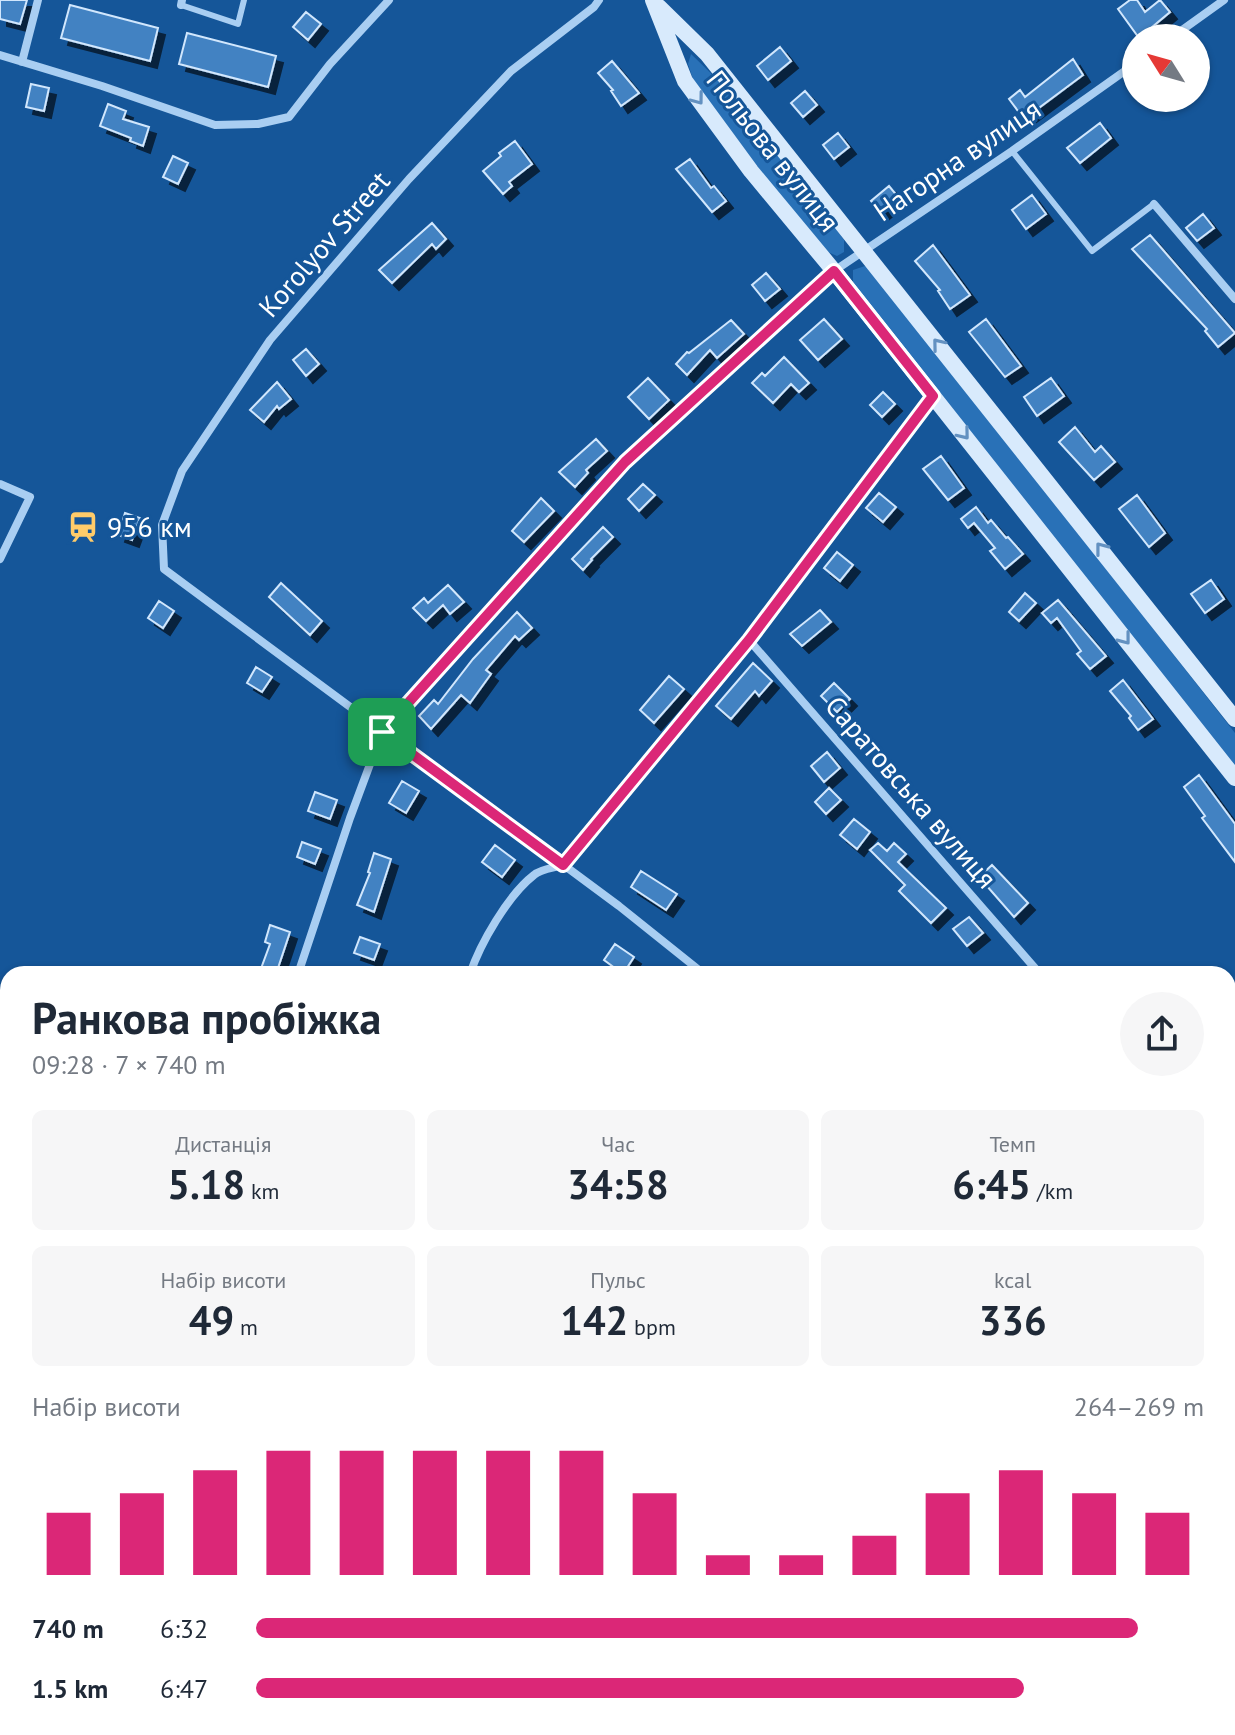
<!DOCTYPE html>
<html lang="uk">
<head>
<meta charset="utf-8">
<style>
	:root { --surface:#fff; --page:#f6f6f7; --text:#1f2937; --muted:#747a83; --accent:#db2777 }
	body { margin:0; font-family:"PT Sans",sans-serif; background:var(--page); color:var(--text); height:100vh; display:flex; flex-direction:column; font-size:30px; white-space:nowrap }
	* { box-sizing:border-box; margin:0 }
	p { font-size:26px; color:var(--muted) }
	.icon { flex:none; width:44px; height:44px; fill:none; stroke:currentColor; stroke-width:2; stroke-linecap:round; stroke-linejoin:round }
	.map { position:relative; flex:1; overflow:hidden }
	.side { position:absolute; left:0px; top:966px; width:1236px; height:770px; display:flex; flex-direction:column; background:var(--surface); border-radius:24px 24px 0 0; box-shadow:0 2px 6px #0004 }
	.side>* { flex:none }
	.needle { width:52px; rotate:307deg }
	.controls { position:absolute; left:1122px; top:24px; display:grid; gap:16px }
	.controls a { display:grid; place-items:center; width:88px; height:88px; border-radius:50%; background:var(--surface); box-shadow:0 2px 6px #0004; font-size:40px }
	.pin { position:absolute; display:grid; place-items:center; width:68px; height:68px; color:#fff; margin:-34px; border-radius:16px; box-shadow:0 4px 12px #0006 }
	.round { display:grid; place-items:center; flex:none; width:84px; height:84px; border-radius:42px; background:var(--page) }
	.summary { display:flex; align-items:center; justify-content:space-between; height:136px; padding:0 32px }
	h1 { font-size:44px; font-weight:700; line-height:60px }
	.figures { display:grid; grid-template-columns:repeat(3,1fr); gap:12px; height:136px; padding:8px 32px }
	.figures div { display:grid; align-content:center; border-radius:12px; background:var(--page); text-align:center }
	.figures b { font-size:40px; font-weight:700 }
	.figures small { font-size:22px; font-weight:400 }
	.figures p { font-size:22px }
	.chart { height:224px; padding:16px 32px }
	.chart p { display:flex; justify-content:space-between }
	.chart svg { width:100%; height:144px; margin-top:8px; stroke:var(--accent); stroke-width:6 }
	ul { padding:0 32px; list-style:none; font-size:26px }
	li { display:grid; grid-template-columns:128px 96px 1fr; align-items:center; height:60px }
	li i { height:20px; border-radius:10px; background:var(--accent) }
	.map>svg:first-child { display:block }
</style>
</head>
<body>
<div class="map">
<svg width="1235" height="1735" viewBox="0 0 1235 1735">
	<defs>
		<filter id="shadow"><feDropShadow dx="7" dy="7" stdDeviation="0" flood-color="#0009"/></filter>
	</defs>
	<rect width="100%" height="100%" fill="#155699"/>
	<path fill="#2971b7" d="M691,54L723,85L837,230L844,240V252L837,256L828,252L760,170L693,79L688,64Z
		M865,266L872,270L1235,733V768L853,285V270Z
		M1228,1713L1235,1718V1735H862L870,1728H1228Z"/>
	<path fill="#4382c2" stroke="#d1e7fd" stroke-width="2" filter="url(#shadow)" d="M0,0H27L20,24L0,19Z
		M1130,0H1137L1145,12L1160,0L1170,12L1139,38L1118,9Z
		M70,5L158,28L150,61L61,38Z
		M306,12L321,24L308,40L293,27Z
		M187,33L276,56L268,87L179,64Z
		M780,47L791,61L768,80L757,66Z
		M1073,59L1083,75L1024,119L1009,99L1020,90L1025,97Z
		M612,61L639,93L621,106L611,91L613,90L598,73Z
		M31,84L49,88L44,111L26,107Z
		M805,91L817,105L803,117L791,103Z
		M108,104L126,111L123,119L149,127L143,146L130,141L131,138L100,126Z
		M1100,123L1111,138L1080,163L1067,148Z
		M838,133L849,147L834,159L823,145Z
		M515,141L532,164L509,182L512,186L503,194L483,171L501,156L499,153Z
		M173,156L188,163L178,184L163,177Z
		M690,159L711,188L714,186L726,201L712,212L676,169Z
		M889,186L899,198L881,213L871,201Z
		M1032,195L1046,214L1026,229L1012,210Z
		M1203,214L1214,228L1197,241L1186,228Z
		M432,223L446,239L436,249L432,244L392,283L379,270Z
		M1150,235L1235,333L1218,347L1205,331L1207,329L1132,249Z
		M933,245L970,295L950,309L938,291L940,290L915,261Z
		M766,273L780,289L765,301L752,285Z
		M824,319L842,339L818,360L800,340Z
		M986,319L1021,366L1005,377L969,332Z
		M731,320L744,334L717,358L710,350L687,375L676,364L687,352L689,353Z
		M306,349L319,364L306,376L293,360Z
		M784,357L809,383L799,392L791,384L773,403L752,383L762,373L765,376Z
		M648,378L669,400L649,419L628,397Z
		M1051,378L1064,396L1037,416L1024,397Z
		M277,382L291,399L279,409L277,406L264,422L250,410Z
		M883,392L895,404L882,417L870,405Z
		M1075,427L1095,452L1101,446L1115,462L1094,480L1059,442Z
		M596,439L607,451L586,470L588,473L575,487L559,472Z
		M941,456L964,488L948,500L923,469Z
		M643,484L655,495L639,511L628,499Z
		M879,493L896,507L883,522L866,508Z
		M1137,495L1165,533L1149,547L1119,509Z
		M541,498L554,511L524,542L512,531Z
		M976,507L988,523L991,520L1006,538L1008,537L1023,554L1005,569L990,551L995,548L974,523L968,528L961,519Z
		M125,513L140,518L132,540L118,535Z
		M603,527L613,537L591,559L592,560L583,570L572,559Z
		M837,552L853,565L840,581L824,568Z
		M1211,580L1224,599L1205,613L1191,594Z
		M281,583L322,621L310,635L269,597Z
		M448,585L464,602L450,614L443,605L426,621L413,608L424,598L428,603Z
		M1025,593L1036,603L1019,621L1009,612Z
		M1058,600L1106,656L1090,669L1077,654L1081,651L1057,618L1051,623L1042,613Z
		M159,601L174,611L163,628L148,618Z
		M820,610L831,622L802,646L790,634Z
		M517,612L532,628L519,640L515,636L486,670L491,674L470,703L461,695L431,729L419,716L434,700L438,704L473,659Z
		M753,663L772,681L759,696L755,691L731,719L716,706Z
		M256,667L272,677L262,692L247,683Z
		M669,676L684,689L654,723L640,710Z
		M1123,680L1153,719L1138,730L1129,718L1131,716L1110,691Z
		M834,683L850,699L837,712L821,696Z
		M827,752L840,768L824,782L811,766Z
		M1199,775L1235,824V862L1202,818L1205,816L1184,787Z
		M402,781L419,791L406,813L389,803Z
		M829,788L841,800L826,814L815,802Z
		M315,792L337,800L330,819L308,811Z
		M854,819L870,832L857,849L840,835Z
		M302,842L321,849L315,864L297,857Z
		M878,843L887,851L894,843L906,854L898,862L946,908L931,923L899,891L905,885L870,850Z
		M495,845L515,860L502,877L482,862Z
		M374,853L391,859L374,912L357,905L370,873L368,872Z
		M992,865L1028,903L1014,917L979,877Z
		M641,871L677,894L666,910L631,887Z
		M969,917L983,933L967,946L953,929Z
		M270,925L290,932L276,974H259L270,944L265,942Z
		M360,937L380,944L374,960L354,953Z
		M615,944L634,957L623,974L604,960Z"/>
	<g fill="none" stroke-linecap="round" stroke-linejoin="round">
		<path stroke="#a9cef2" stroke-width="3" stroke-dasharray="4 6" stroke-linecap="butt" d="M852,1735L859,1728"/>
		<path stroke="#a9cef2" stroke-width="6" d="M181,5L238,24L244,0
			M1012,151L1092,251L1154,204"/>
		<path stroke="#a9cef2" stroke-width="8" d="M599,0L594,7L511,71L409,179L270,340L182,471L162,525L164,569L619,906L704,974
			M181,5L182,0
			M1171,38L1224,0
			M0,55L102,86L215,125L258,124L289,117L330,64L389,0
			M22,62L38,0
			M1154,204L1235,299
			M0,484L30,497L0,559
			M749,640L1040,974
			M298,974L350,818L382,732L625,462L834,271L1012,151L1136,63
			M470,974C480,944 508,895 534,875C541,869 554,868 563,865L749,640L933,397
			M1228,1180L1235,1186
			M1228,1319L1235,1310
			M1228,1374L1235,1379
			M0,1635L8,1625
			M337,1728L347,1735
			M193,1735L198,1728
			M438,1735L442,1728"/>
		<path stroke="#d8eafc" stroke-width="16" d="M653,0L685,81L751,171L834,271L1235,778
			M659,7L707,54L1235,719"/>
	</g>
	<defs><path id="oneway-chevron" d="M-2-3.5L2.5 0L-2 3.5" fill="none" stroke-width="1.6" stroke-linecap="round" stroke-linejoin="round" transform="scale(2)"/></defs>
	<g stroke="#6391c1">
		<use href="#oneway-chevron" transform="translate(698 99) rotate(53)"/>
		<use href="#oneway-chevron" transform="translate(938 344) rotate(-129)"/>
		<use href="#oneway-chevron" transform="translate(964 434) rotate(51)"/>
		<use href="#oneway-chevron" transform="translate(1101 548) rotate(-128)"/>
		<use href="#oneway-chevron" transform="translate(1125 639) rotate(52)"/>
	</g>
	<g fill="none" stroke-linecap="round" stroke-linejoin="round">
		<defs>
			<path id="route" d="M834,271L933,396L749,640L563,865L382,732L625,462Z"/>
		</defs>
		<use href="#route" stroke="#fff" stroke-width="16"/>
		<use href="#route" stroke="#db2777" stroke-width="10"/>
	</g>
	<defs>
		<symbol id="station-bare" viewBox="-9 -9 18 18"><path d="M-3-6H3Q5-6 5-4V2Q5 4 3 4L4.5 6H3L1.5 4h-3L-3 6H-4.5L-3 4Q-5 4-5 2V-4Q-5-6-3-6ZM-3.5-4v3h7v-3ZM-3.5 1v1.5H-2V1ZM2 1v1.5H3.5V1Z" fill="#ffcc6a" stroke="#155699" stroke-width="2.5" paint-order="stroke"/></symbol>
	</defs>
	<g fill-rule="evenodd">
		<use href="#station-bare" x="61" y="505" width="44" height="44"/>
	</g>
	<g text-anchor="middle" stroke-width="6" stroke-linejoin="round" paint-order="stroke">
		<g font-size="28" fill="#fff" stroke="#155699">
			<text transform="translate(773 151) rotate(52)" y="10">Польова вулиця</text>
			<text transform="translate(957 160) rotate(-34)" y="10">Нагорна вулиця</text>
			<text transform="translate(324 244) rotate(-49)" y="10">Korolyov Street</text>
			<text transform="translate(911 792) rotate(49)" y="10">Саратовська вулиця</text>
		</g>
		<g font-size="28" fill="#fff" stroke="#155699" text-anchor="start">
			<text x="107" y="537">956 км</text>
		</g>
	</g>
</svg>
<div class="controls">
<a><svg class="needle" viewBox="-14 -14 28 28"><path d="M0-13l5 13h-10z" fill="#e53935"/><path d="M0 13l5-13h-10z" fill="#747a83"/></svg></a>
</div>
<div class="pin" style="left:382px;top:732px;background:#1e9e55"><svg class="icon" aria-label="arrive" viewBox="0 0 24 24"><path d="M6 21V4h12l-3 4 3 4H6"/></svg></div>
<section class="side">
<div class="summary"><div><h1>Ранкова пробіжка</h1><p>09:28 · 7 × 740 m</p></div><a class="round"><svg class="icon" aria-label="share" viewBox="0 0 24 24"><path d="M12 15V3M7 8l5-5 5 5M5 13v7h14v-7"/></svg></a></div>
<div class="figures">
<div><p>Дистанція</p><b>5.18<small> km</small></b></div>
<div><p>Час</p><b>34:58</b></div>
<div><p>Темп</p><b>6:45<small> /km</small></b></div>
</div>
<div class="figures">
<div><p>Набір висоти</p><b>49<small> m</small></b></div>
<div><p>Пульс</p><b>142<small> bpm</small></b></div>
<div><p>kcal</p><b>336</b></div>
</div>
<div class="chart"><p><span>Набір висоти</span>264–269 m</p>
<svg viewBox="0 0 160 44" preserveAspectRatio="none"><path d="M5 44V25M15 44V19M25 44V12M35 44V6M45 44V6M55 44V6M65 44V6M75 44V6M85 44V19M95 44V38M105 44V38M115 44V32M125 44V19M135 44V12M145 44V19M155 44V25"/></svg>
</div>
<ul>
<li><b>740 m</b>6:32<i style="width:93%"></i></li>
<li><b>1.5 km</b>6:47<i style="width:81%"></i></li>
</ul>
</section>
</div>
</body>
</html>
